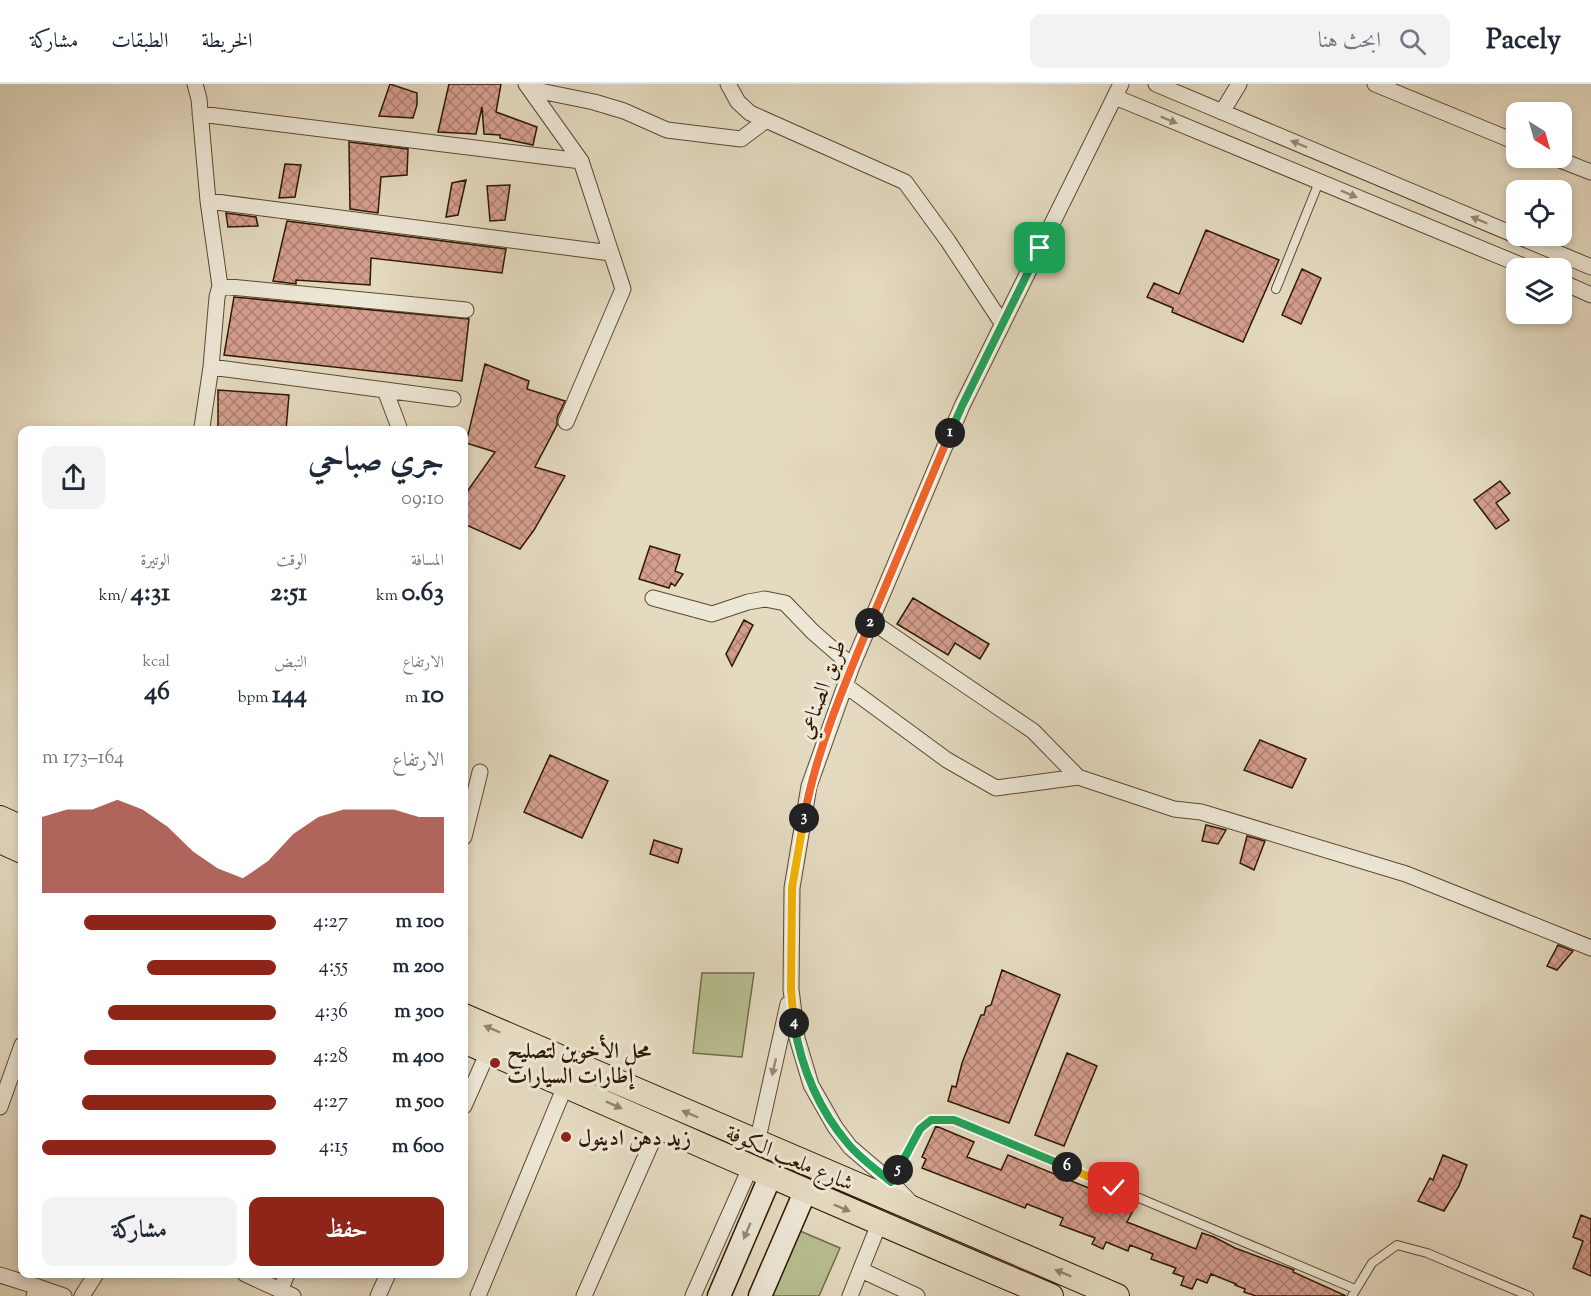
<!DOCTYPE html>
<html lang="ar">
<head>
<meta charset="utf-8">
<style>
	:root { --surface:#fff; --page:#f2f2f3; --text:#1f2937; --muted:#747a83; --line:#e0e1e3; --accent:#8f2418 }
	body { margin:0; font-family:"Sorts Mill Goudy",Amiri,serif; background:var(--page); color:var(--text); direction:rtl; height:100vh; display:flex; flex-direction:column; font-size:22px; white-space:nowrap }
	* { box-sizing:border-box; margin:0 }
	p { font-size:20px; color:var(--muted) }
	.icon { flex:none; width:33px; height:33px; fill:none; stroke:currentColor; stroke-width:2; stroke-linecap:round; stroke-linejoin:round }
	.map { position:relative; flex:1; overflow:hidden; direction:ltr }
	.details { position:absolute; left:18px; top:342px; width:450px; height:852px; display:flex; flex-direction:column; background:var(--surface); border-radius:12px; box-shadow:0 3px 9px #0003; direction:rtl }
	.details>* { flex:none }
	.needle { width:39px; rotate:143deg }
	.controls { position:absolute; left:1506px; top:18px; display:grid; gap:12px }
	.controls a { display:grid; place-items:center; width:66px; height:66px; border-radius:12px; background:var(--surface); box-shadow:0 3px 9px #0003; font-size:30px }
	.pin { position:absolute; display:grid; place-items:center; width:51px; height:51px; color:#fff; margin:-26px; border-radius:12px; box-shadow:0 3px 9px #0006 }
	.km { position:absolute; width:30px; height:30px; margin:-15px; border-radius:50%; background:#222; color:#fff; font-size:16px; line-height:30px; text-align:center }
	.round { display:grid; place-items:center; flex:none; width:63px; height:63px; border-radius:12px; background:var(--page) }
	.summary { display:flex; align-items:center; justify-content:space-between; height:102px; padding:0 24px }
	h1 { font-size:33px; font-weight:700; line-height:45px }
	.stats { display:grid; grid-template-columns:repeat(3,1fr); gap:9px; height:102px; padding:6px 24px }
	.stats div { display:grid; align-content:center }
	.stats b { font-size:26px; font-weight:700 }
	.stats small { font-size:16px; font-weight:400 }
	.stats p { font-size:16px }
	.chart { height:168px; padding:12px 24px }
	.chart p { display:flex; justify-content:space-between }
	.chart svg { width:100%; height:108px; margin-top:6px; fill:var(--accent); opacity:.7 }
	.primary-button { display:flex; gap:12px; margin-top:auto; padding:12px 24px }
	.primary-button a { flex:1; height:69px; border-radius:12px; background:var(--accent); color:#fff; font-size:24px; font-weight:700; line-height:69px; text-align:center }
	.primary-button a+a { background:var(--page); color:var(--text) }
	ul { padding:0 24px; list-style:none; font-size:20px }
	li { display:grid; grid-template-columns:96px 72px 1fr; align-items:center; height:45px }
	li i { height:15px; border-radius:8px; background:var(--accent) }
	header { display:flex; align-items:center; gap:36px; box-sizing:border-box; height:84px; padding:0 30px; background:var(--surface); border-bottom:2px solid var(--line) }
	header strong { font-size:28px }
	nav { display:flex; gap:33px; margin-inline-start:auto; font-size:21px }
	.search { width:420px; height:54px; background:var(--page); display:flex; align-items:center; gap:15px; box-sizing:border-box; padding:0 21px; border-radius:12px; color:var(--muted); font-size:22px }
	.map>svg:first-child { display:block }
</style>
</head>
<body>
<header>
<strong>Pacely</strong>
<div class="search"><svg class="icon" aria-label="search" viewBox="0 0 24 24"><circle cx="10" cy="10" r="6"/><path d="M15 15l6 6"/></svg>ابحث هنا</div>
<nav><a>الخريطة</a><a>الطبقات</a><a>مشاركة</a></nav>
</header>
<div class="map">
<svg width="1591" height="1212" viewBox="0 0 1591 1212">
	<defs>
		<pattern id="building-cross-hatch" width="8" height="8" patternUnits="userSpaceOnUse" patternTransform="scale(1.5)"><rect width="8" height="8" fill="#d59e8f"/><path d="M0 0l8 8M0 8l8-8" fill="none" stroke="#ad8072"/></pattern>
	</defs>
	<rect width="100%" height="100%" fill="#e4dac0"/>
	<filter id="stains"><feTurbulence type="fractalNoise" baseFrequency=".00333" numOctaves="4"/><feColorMatrix values="0 0 0 0 .2 0 0 0 0 .09 0 0 0 0 .02 0 0 0 .5 -.17"/></filter>
	<radialGradient id="worn" r=".72"><stop offset=".6" stop-color="#630" stop-opacity="0"/><stop offset="1" stop-color="#630" stop-opacity=".3"/></radialGradient>
	<path fill="#b7be90" stroke="#736c48" stroke-width="1.5" d="M702,889H754L742,973L693,969Z
		M786,1141L840,1164L819,1212H757Z"/>
	<path fill="url(#building-cross-hatch)" stroke="#2f1900" stroke-width="1.5" d="M390,0L417,9V21L413,34L379,32Z
		M449,0H501L496,28L537,43L533,61L500,54V51L484,50L482,23L476,50L438,48Z
		M349,58L408,65L407,91L381,93L378,129L350,125Z
		M285,80L301,81L295,113L279,114Z
		M466,96L458,131L446,133L452,99Z
		M510,101L505,136L490,137L487,102Z
		M226,129L256,133L258,142L228,143Z
		M287,137L506,165L502,189L371,174L370,201L296,196V200L273,197Z
		M1206,146L1279,176L1243,258L1172,228L1173,224L1147,213L1154,199L1179,210Z
		M1302,185L1321,194L1301,240L1282,231Z
		M234,213L469,235L462,297L224,271Z
		M485,280L529,297L527,305L565,317L557,334V341L535,383L565,392L534,446L520,465L464,440V412L495,368L466,359Z
		M218,306L289,311L286,346H218Z
		M1500,397L1510,409L1496,419L1509,436L1496,445L1474,416Z
		M650,462L680,471L675,487L683,490L675,502L671,499L669,504L639,495Z
		M913,514L989,560L980,575L955,559L948,571L897,540Z
		M744,536L753,541L732,582L726,570Z
		M1260,656L1306,675L1292,704L1244,686Z
		M550,671L608,697L582,754L524,728Z
		M1206,741L1226,746L1218,760L1202,757Z
		M1247,752L1265,757L1254,786L1240,779Z
		M654,756L682,765L678,779L650,770Z
		M1558,861L1573,867L1557,886L1547,882Z
		M1002,886L1060,911L1009,1039L948,1017L952,1002L956,1003L962,979L981,931H984L986,923L991,921Z
		M1067,969L1097,982L1064,1062L1035,1051Z
		M936,1042L974,1058L967,1073L1001,1086L1008,1071L1135,1123L1127,1138L1196,1165L1202,1149L1214,1153L1235,1164L1294,1186L1293,1188L1346,1212H1256L1244,1208L1245,1205L1235,1201L1236,1200L1211,1190L1207,1199L1197,1195L1192,1205L1181,1201L1184,1193L1173,1189L1176,1184L1151,1175L1153,1170L1130,1161L1128,1167L1106,1158L1103,1165L1092,1160L1095,1154L1060,1141L1063,1134L1027,1120L1025,1124L922,1084L926,1075L922,1073Z
		M1443,1071L1467,1081L1459,1102L1444,1127L1418,1117L1430,1094L1433,1096Z
		M1581,1131L1591,1135V1192L1573,1184L1583,1157L1573,1153Z"/>
	<g fill="none" stroke-linecap="round" stroke-linejoin="round">
		<defs>
			<path id="lane" d="M1276,205L1319,98
				M891,1098L920,1045L931,1036H954L1355,1205
				M1352,1212L1372,1179L1397,1161L1427,1169L1529,1212"/>
			<path id="street" d="M195,0L199,15L208,117L220,202L217,213L211,283L202,343L204,346
				M526,0L581,77L623,205L566,338
				M728,0L738,18L750,29L905,98L948,157L1002,239
				M1156,0L1591,183
				M1375,0L1516,58
				M530,5L594,18L624,27L667,46L741,55L765,37
				M1115,13L1528,184
				M1222,28L1239,0
				M200,30L581,77
				M1555,74L1591,88
				M208,117L611,169
				M1562,198L1591,211
				M220,202L466,226
				M211,283L453,315
				M385,306L400,346
				M653,514L712,530L748,518L765,515L785,519L813,548L852,582
				M871,537L1033,647L1078,693L1174,725L1201,728L1406,790L1591,864
				M845,601L947,676L996,704L1078,693
				M464,753L480,688
				M464,1022L488,968
				M0,1023L22,961
				M757,1059L788,920
				M912,1120L891,1098L850,1063L835,1043L811,1001L797,954L791,905L792,804L809,702L852,582L962,322L1121,0
				M861,1186L917,1212
				M245,1190L293,1212
				M0,1191L38,1203
				M280,1207L287,1190
				M34,1212L38,1203L64,1212
				M82,1212L96,1190
				M378,1212L388,1190
				M478,1212L566,1000
				M584,1212L659,1042
				M693,1212L750,1084
				M850,1212L879,1140"/>
			<path id="secondary" d="M719,1212L770,1093
				M760,1212L805,1108"/>
			<path id="primary" d="M0,734L22,744
				M0,757L22,767
				M464,932L1117,1212
				M464,957C659,1043 854,1129 1051,1212"/>
		</defs>
		<use href="#lane" stroke="#5c4930" stroke-width="10"/>
		<use href="#street" stroke="#5c4930" stroke-width="17"/>
		<use href="#secondary" stroke="#2f1900" stroke-width="25"/>
		<use href="#primary" stroke="#2f1900" stroke-width="26"/>
		<use href="#lane" stroke="#ede7d6" stroke-width="8"/>
		<use href="#street" stroke="#ede7d6" stroke-width="15"/>
		<use href="#secondary" stroke="#ede7d6" stroke-width="22"/>
		<use href="#primary" stroke="#e4dac0" stroke-width="24"/>
	</g>
	<defs><path id="oneway-solid" d="M-6-.8H1V-3.2L6.5 0L1 3.2V.8H-6Z" transform="scale(1.5)"/></defs>
	<g fill="#988a76">
		<use href="#oneway-solid" transform="translate(1169 36) rotate(22)"/>
		<use href="#oneway-solid" transform="translate(1299 60) rotate(-157)"/>
		<use href="#oneway-solid" transform="translate(1349 110) rotate(23)"/>
		<use href="#oneway-solid" transform="translate(1479 136) rotate(-157)"/>
		<use href="#oneway-solid" transform="translate(774 983) rotate(103)"/>
		<use href="#oneway-solid" transform="translate(747 1147) rotate(113)"/>
	</g>
	<g fill="#93836a">
		<use href="#oneway-solid" transform="translate(492 945) rotate(-157)"/>
		<use href="#oneway-solid" transform="translate(614 1021) rotate(24)"/>
		<use href="#oneway-solid" transform="translate(690 1030) rotate(-157)"/>
		<use href="#oneway-solid" transform="translate(842 1124) rotate(23)"/>
		<use href="#oneway-solid" transform="translate(1063 1189) rotate(-157)"/>
	</g>
	<g fill="none" stroke-linecap="round" stroke-linejoin="round">
		<defs>
			<path id="split-1" d="M950,349L962,322L1040,164"/>
			<path id="split-2" d="M870,539L950,349"/>
			<path id="split-3" d="M804,734C815,670 845,599 870,539"/>
			<path id="split-4" d="M794,939L791,905L792,804L804,734"/>
			<path id="split-5" d="M794,939C801,983 819,1026 849,1061C861,1075 877,1086 891,1098L898,1086"/>
			<path id="split-6" d="M898,1086L920,1045L931,1036H954L1067,1083"/>
			<path id="split-7" d="M1067,1083L1114,1104"/>
		</defs>
		<use href="#split-1" stroke="#fff" stroke-width="12"/>
		<use href="#split-2" stroke="#fff" stroke-width="12"/>
		<use href="#split-3" stroke="#fff" stroke-width="12"/>
		<use href="#split-4" stroke="#fff" stroke-width="12"/>
		<use href="#split-5" stroke="#fff" stroke-width="12"/>
		<use href="#split-6" stroke="#fff" stroke-width="12"/>
		<use href="#split-7" stroke="#fff" stroke-width="12"/>
		<use href="#split-1" stroke="#22a559" stroke-width="8"/>
		<use href="#split-2" stroke="#f0652b" stroke-width="8"/>
		<use href="#split-3" stroke="#f0652b" stroke-width="8"/>
		<use href="#split-4" stroke="#f5b400" stroke-width="8"/>
		<use href="#split-5" stroke="#22a559" stroke-width="8"/>
		<use href="#split-6" stroke="#22a559" stroke-width="8"/>
		<use href="#split-7" stroke="#f5b400" stroke-width="8"/>
	</g>
	<g fill="#8f2418" stroke="#ede7d6" stroke-width="2">
		<circle cx="495" cy="979" r="6"/>
		<circle cx="566" cy="1053" r="6"/>
	</g>
	<g text-anchor="middle" stroke-width="6" stroke-linejoin="round" paint-order="stroke">
		<g font-size="22" fill="#2f1900" stroke="#ede7d6">
			<text transform="translate(821 605) rotate(-70)" y="8">طريق الصناعي</text>
			<text transform="translate(790 1073) rotate(23)" y="8">شارع ملعب الكوفة</text>
		</g>
		<g font-size="22" font-weight="bold" fill="#2f1900" stroke="#ede7d6" text-anchor="start">
			<text x="507" y="974">محل الأخوين لتصليح<tspan x="507" dy="25">إطارات السيارات</tspan></text>
			<text x="578" y="1061">زيد دهن ادينول</text>
		</g>
	</g>
	<rect width="100%" height="100%" filter="url(#stains)"/>
	<rect width="100%" height="100%" fill="url(#worn)"/>
</svg>
<div class="controls">
<a><svg class="needle" viewBox="-14 -14 28 28"><path d="M0-13l5 13h-10z" fill="#e53935"/><path d="M0 13l5-13h-10z" fill="#747a83"/></svg></a>
<a><svg class="icon" aria-label="locate" viewBox="0 0 24 24"><circle cx="12" cy="12" r="6"/><path d="M12 2v4M12 18v4M2 12h4M18 12h4"/></svg></a>
<a><svg class="icon" aria-label="layers" viewBox="0 0 24 24"><path d="M12 4l9 5-9 5-9-5zM3 14l9 5 9-5"/></svg></a>
</div>
<div class="pin" style="left:1040px;top:164px;background:#1e9e55"><svg class="icon" aria-label="arrive" viewBox="0 0 24 24"><path d="M6 21V4h12l-3 4 3 4H6"/></svg></div>
<div class="pin" style="left:1114px;top:1104px;background:#d93025"><svg class="icon" aria-label="check" viewBox="0 0 24 24"><path d="M5 12l5 5 9-10"/></svg></div>
<b class="km" style="left:950px;top:349px">1</b>
<b class="km" style="left:870px;top:539px">2</b>
<b class="km" style="left:804px;top:734px">3</b>
<b class="km" style="left:794px;top:939px">4</b>
<b class="km" style="left:898px;top:1086px">5</b>
<b class="km" style="left:1067px;top:1083px">6</b>
<section class="details">
<div class="summary"><div><h1>جري صباحي</h1><p>09:10</p></div><a class="round"><svg class="icon" aria-label="share" viewBox="0 0 24 24"><path d="M12 15V3M7 8l5-5 5 5M5 13v7h14v-7"/></svg></a></div>
<div class="stats">
<div><p>المسافة</p><b>0.63<small> km</small></b></div>
<div><p>الوقت</p><b>2:51</b></div>
<div><p>الوتيرة</p><b>4:31<small> /km</small></b></div>
</div>
<div class="stats">
<div><p>الارتفاع</p><b>10<small> m</small></b></div>
<div><p>النبض</p><b>144<small> bpm</small></b></div>
<div><p>kcal</p><b>46</b></div>
</div>
<div class="chart"><p><span>الارتفاع</span>164–173 m</p>
<svg viewBox="0 0 160 44" preserveAspectRatio="none"><path d="M0 44V13L10 10L20 10L30 6L40 10L50 17L60 27L70 34L80 38L90 31L100 20L110 13L120 10L130 10L140 10L150 13L160 13V44z"/></svg>
</div>
<ul>
<li><b>100 m</b>4:27<i style="width:82%"></i></li>
<li><b>200 m</b>4:55<i style="width:55%"></i></li>
<li><b>300 m</b>4:36<i style="width:72%"></i></li>
<li><b>400 m</b>4:28<i style="width:82%"></i></li>
<li><b>500 m</b>4:27<i style="width:83%"></i></li>
<li><b>600 m</b>4:15<i style="width:100%"></i></li>
</ul>
<div class="primary-button"><a>حفظ</a><a>مشاركة</a></div>
</section>
</div>
</body>
</html>
